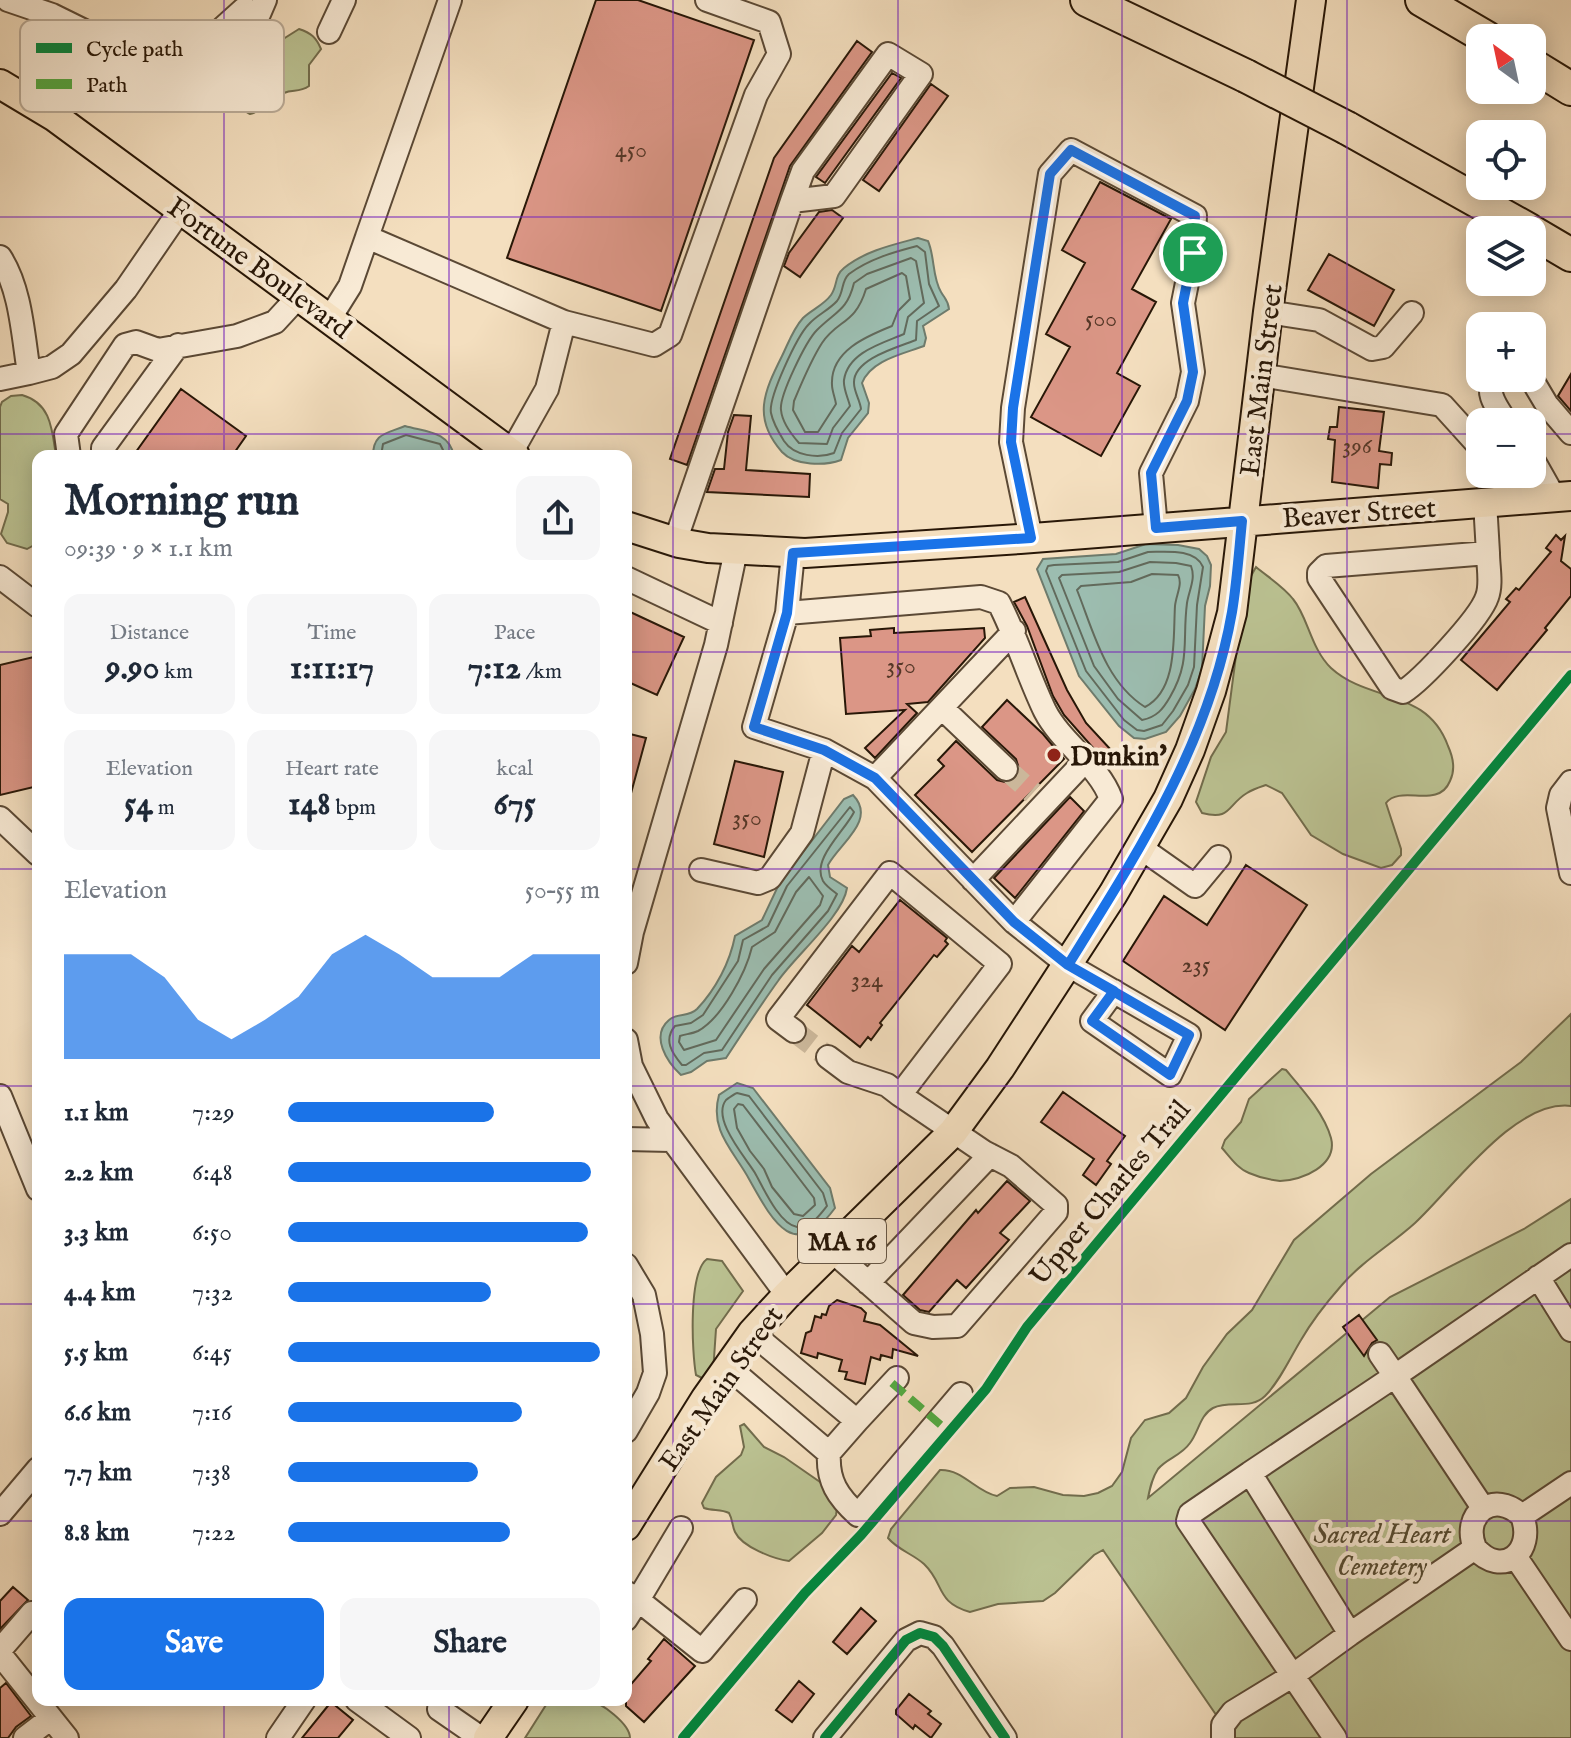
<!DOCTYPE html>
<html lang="en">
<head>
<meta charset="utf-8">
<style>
	:root { --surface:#fff; --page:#f6f6f7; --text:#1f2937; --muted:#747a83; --accent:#1a73e8 }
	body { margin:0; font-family:"IM FELL English",serif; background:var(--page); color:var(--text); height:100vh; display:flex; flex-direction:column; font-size:30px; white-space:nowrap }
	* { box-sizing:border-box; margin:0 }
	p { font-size:26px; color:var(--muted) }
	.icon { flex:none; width:44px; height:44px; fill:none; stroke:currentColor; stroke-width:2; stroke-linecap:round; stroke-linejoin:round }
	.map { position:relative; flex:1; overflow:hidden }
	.drawer { position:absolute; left:32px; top:450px; width:600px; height:1256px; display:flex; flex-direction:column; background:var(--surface); border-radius:16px; box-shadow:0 4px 20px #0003 }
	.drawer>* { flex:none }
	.needle { width:52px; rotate:327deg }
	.buttons { position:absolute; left:1466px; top:24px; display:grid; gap:16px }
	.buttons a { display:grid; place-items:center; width:80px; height:80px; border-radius:16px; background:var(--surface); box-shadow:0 4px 20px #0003; font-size:40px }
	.pin { position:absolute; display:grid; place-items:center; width:68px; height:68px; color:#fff; margin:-34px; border:4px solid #fff; border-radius:50%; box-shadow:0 2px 8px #0007 }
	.round { display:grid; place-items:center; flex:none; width:84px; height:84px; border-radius:16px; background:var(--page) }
	.summary { display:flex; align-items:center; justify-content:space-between; height:136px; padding:0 32px }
	h1 { font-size:44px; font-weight:800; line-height:60px }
	.metrics { display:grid; grid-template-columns:repeat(3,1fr); gap:12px; height:136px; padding:8px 32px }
	.metrics div { display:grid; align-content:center; border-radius:16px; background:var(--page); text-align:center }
	.metrics b { font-size:34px; font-weight:800 }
	.metrics small { font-size:22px; font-weight:400 }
	.metrics p { font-size:22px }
	.chart { height:224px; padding:16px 32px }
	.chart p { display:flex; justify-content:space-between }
	.chart svg { width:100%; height:144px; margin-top:8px; fill:var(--accent); opacity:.7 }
	.button { display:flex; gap:16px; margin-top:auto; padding:16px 32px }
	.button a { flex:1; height:92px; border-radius:16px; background:var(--accent); color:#fff; font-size:32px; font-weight:800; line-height:92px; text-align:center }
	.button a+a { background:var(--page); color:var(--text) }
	ul { padding:0 32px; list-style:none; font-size:26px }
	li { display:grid; grid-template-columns:128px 96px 1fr; align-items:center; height:60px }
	li i { height:20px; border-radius:10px; background:var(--accent) }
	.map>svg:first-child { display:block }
</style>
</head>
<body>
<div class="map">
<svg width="1571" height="1738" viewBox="0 0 1571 1738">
	<rect width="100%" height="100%" fill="#f4dfbf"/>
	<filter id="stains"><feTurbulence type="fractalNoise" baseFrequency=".0025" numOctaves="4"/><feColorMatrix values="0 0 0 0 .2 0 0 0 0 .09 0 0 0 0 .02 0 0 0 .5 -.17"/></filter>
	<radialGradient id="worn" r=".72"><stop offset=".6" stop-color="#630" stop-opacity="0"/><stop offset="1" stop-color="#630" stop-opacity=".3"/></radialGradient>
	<path fill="#bbc292" stroke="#726c4c" stroke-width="2" d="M299,29C311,33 316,37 321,49L309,65V86C299,93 293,89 284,93C271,98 264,111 250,114C222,99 242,72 253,51L272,46Z
		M22,395C51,403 52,429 56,456H38L36,544L27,549L7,543L1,534L8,512V504L0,499V407L2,402L11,396Z
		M1256,567C1268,577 1284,587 1293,599C1308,617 1311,649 1331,668C1369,703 1427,688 1448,746C1453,757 1456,769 1450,781C1438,810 1401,784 1386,803L1401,849V855L1392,865L1381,868L1343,854L1311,835L1282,793L1266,785C1260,787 1253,789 1247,793C1227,805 1231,821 1202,813L1196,802L1211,757L1226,732L1245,587Z
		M1571,1014V1106C1515,1099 1453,1188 1415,1223C1392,1244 1361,1262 1341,1286C1327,1302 1312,1321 1301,1340C1290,1358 1280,1381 1265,1396C1251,1410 1230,1400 1213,1408C1200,1415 1199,1431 1190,1443C1181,1456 1167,1458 1158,1469C1152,1478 1150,1488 1148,1498L1390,1297L1524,1229L1571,1199V1738H1232L1103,1550L1094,1555L1055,1593L1043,1601L998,1604L970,1612C935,1602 945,1584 924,1564C913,1554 898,1550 888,1538L891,1529L940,1470C963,1469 976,1492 997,1496L1010,1488L1034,1487L1063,1495L1084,1496L1098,1493L1112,1486L1122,1472L1131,1438L1145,1420L1169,1413L1186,1398L1203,1367L1227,1334L1252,1310L1294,1240L1371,1174L1521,1062Z
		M1282,1069L1286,1070C1302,1089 1324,1113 1331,1138C1338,1165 1302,1181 1280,1181C1271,1180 1258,1177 1249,1173C1238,1169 1230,1157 1222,1148L1225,1140L1241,1122L1249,1099Z
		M707,1259L722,1261L743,1291L716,1329L713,1373L704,1379L696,1375C692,1353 688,1273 707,1259Z
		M744,1424L764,1447L784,1457L820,1482L834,1497L837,1508L836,1515L822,1533L789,1561C774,1559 742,1547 735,1532C732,1526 733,1520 729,1513C721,1509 713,1511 704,1508L702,1503L716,1477L741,1455L744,1447L740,1426Z
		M554,1700C565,1700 577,1698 588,1700C601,1702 630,1724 630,1738H525L546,1705Z"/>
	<path fill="#9cbdb0" stroke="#6e7b6c" stroke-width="2" d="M918,238L928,241C935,257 932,277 941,292C945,299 948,300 949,309L923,326L926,338L924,346C903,354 871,360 862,383L869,403L868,413L848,438L841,460C825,466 795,466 782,452C752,418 764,392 782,356C788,344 793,329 803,318C811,310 824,305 831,295C838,285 834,276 844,268C865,251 892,245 918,238Z
		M405,426C426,432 449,431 454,456H373C373,433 386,434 405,426Z
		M1146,544L1178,545L1199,549L1207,556L1211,565L1210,586L1205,606L1202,669L1195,689L1180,716L1166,732L1145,739L1134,738L1119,726L1079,676L1037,569L1043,559L1116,554Z
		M853,795C877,820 840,843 828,865L830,877L847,888C843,916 795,956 778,981C760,1006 743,1032 726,1058L707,1061L691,1072L681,1075C667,1062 650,1036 669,1020C678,1012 688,1018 697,1009C716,989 730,962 735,936L762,920L780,882L844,799Z
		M737,1083L753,1088L830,1188L835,1208C794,1264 772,1220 749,1179C734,1151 709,1131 719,1095Z"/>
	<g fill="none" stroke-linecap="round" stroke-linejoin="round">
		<path stroke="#626a5c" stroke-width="2" d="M917,246L925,252L929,284L939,306L917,321L916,340C898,347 853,359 854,383C854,392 860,400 861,409L842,433L834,453C818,459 794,456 784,441C779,433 773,423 771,413C768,398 797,336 809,324C817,315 829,310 837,301C844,292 841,281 849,274C869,259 894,252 917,246Z
			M911,258L916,261L924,303L908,317L904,334C883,343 848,352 844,380C843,388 848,398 850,406L833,428L827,444L799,443C791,434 782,421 781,410C779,396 806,341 817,330C836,311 847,311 854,283L867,274Z
			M902,273L906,276L910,299L898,311L892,326C867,336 830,351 832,385C832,391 835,397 836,404L818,432H805L793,410L794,401C802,382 811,360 822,343C838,319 855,325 866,289Z
			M381,456L383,444L406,435L440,444L446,456
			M1148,552C1165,552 1195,548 1203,567L1197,605L1194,667L1188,685L1173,711L1162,725L1144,731L1137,730L1124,720L1086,671L1046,571L1048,566L1054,565L1118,562Z
			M1150,562L1176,563L1191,566C1196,579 1189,590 1187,603C1182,641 1191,661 1170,697C1163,709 1157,717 1142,720L1118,699L1094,666L1059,578L1062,575L1119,572Z
			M1152,574L1178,575C1183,584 1176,595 1175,606C1173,637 1178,690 1145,707C1105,682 1093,630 1077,590L1081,586L1131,582Z
			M850,807L854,812C845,831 811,859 823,881C826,886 833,891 837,894L828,911L772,975L722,1050L704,1053L686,1065H682C672,1053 663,1040 675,1026L691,1023L703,1015L738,961L743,940L768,926L787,886Z
			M809,877L823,896L820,905L764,969L716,1040L684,1050L679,1042L680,1036C685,1034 692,1034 698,1031C722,1018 746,972 752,947L775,932L796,892Z
			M737,1093L749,1096L823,1193L827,1206C820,1215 810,1229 797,1227C779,1224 763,1187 755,1173C746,1158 711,1119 726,1100C727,1099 736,1093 737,1093Z
			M738,1104L743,1105L814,1198L815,1205L803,1216L794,1214L772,1187L764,1169L750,1151L737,1128L734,1109Z"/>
	</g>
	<path fill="#db9686" stroke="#281707" stroke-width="2" d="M596,0H638L754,40L661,311L507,258Z
		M857,41L872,52L790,166L687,465L670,459L774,158Z
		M892,73L901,78L825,183L816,177Z
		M931,84L948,96L879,191L863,180Z
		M1100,182L1171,219L1132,289L1156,302L1117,373L1140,386L1101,456L1031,417L1070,347L1046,334L1085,263L1062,250Z
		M832,210L843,218L800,277L784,266L789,253L819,212Z
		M1329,254L1394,290L1374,326L1308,290Z
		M1571,374V411L1558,396Z
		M181,389L246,436L232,456H133Z
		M1339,407L1384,412L1379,451L1392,453L1391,465L1380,464L1378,488L1332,482L1335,440L1328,439L1330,427H1337Z
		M734,415L751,416L746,470L810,474L809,497L707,492L715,469H724L728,432Z
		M1556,535L1561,540L1565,536L1561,561L1571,569V596L1545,628L1547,630L1497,690L1461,660L1510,602L1506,599L1516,588L1519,590L1551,552L1546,548Z
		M1025,597L1067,690L1086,723L1111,750L1102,758L1064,715L1053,696L1027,626L1014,602Z
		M626,610L684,637L657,695L626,681Z
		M894,628V633L984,628L985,638L928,702L907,704L917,713L875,758L865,748L905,710L846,714L840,638L871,636L870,630Z
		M38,656V786L0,795V665Z
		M1007,700L1043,734L1064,759L972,852L915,795L944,766L938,760L956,741L997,780L1009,783L1016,779L1020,772L1016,759L982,727Z
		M626,733L646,738L630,797L626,796Z
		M735,761L783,772L764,857L714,844Z
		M1070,797L1084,811L1015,898L994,878Z
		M1246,865L1307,905L1225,1030L1123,961L1164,896L1207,925Z
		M900,900L947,938L945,941L948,944L937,957L934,955L880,1023L882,1025L871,1040L868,1037L860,1047L807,1005L852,946L859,952Z
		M1063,1092L1125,1136L1107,1161L1111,1164L1096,1185L1083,1175L1094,1159L1041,1122Z
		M1007,1181L1030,1201L1000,1233L1009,1240L966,1288L957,1280L929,1312L920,1310L903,1295L976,1210L978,1213Z
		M837,1300L861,1308L866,1313L864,1321L880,1325L918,1356L893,1349L892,1358L881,1355L880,1360L871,1357L865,1384L845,1379L847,1372L839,1371L842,1360L818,1353L817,1358L801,1353L806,1333L811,1331L815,1316L821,1318L822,1314L826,1315L829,1306Z
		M1359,1315L1377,1340L1372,1343L1364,1356L1343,1327Z
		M13,1587L28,1600L0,1629V1601Z
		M861,1608L876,1621L847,1654L833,1642Z
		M664,1639L695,1666L644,1722L626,1706V1690L651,1661L648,1659Z
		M799,1681L814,1694L792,1722L776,1710Z
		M6,1683L31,1716L16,1727L8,1738H0V1688Z
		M909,1694L931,1711L928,1714L941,1724L931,1738L915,1725L913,1729L896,1714V1710Z
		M331,1702L353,1720L338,1738H302Z"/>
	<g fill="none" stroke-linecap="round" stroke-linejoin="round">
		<path stroke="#cbb79a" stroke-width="22" stroke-dasharray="22 11" stroke-linecap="butt" d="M1006,769L1033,793
			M794,1031L828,1057"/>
		<defs>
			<path id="minor" d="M8,0L52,15L123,50L157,49L192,56L244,9L259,14L265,0
				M450,0L367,237L564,322L654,345L670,335L756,95L779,54L769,22L707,0
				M329,32L344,0
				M0,257C21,289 23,336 29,373L52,367L71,354L126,289L181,209
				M1268,312L1319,320L1372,349L1383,347L1412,313
				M330,318L350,286L367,237
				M1260,375L1442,405L1480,447
				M1494,378C1485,394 1497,407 1506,422
				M1531,378L1547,405L1571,433
				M0,379L29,373
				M511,453L547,389L564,322
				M69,456L66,434L125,345L136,342L158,350L237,336L275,322L299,296
				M103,456V448L178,345
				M1532,458L1554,497
				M1505,474L1527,499
				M1485,502L1488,553L1326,566L1319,573V578L1392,688L1403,692C1422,680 1480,618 1487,597C1492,584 1488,567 1488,553
				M1031,538L1011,442L1013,408L1050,174L1071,150L1195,216L1193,253L1183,303L1193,372L1187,401L1151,473L1156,528
				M675,542L792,201L803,171L888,54L921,74L834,196L792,201
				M793,553L787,613L754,727L824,750L875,778L1014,922L1068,965L1189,1035L1170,1075L1092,1021L1114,991
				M0,577L38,606
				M626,578L721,623
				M787,613L981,597L999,603C1017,638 1028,676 1045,711C1062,744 1099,765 1111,799L1014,922
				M942,708L1006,769
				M875,778L1014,631
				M1571,782L1561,795L1558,808L1571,873
				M0,818L38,854
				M1141,848L1195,886L1219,857
				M701,870L758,883L770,878L802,833L824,750
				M973,880L1084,762
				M626,963L632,932L716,645L736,550
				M794,1031L778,1019L890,873L1000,964L900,1095L887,1085L848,1072L828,1057
				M626,1040L631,1066L657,1119L787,1295
				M0,1096L38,1189
				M626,1139L671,1140
				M832,1251L914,1323L933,1327L957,1326L1056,1212V1205L1011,1166L984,1152L900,1095
				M626,1265L644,1295L652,1334L655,1373L648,1393L626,1431
				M1538,1277L1571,1330
				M868,1283L990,1155
				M1380,1354L1395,1376L1571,1255
				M728,1367L829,1453L857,1421L752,1333
				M857,1421L897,1378
				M829,1453C827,1481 838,1497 858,1515L961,1394
				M1250,1473L1395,1376L1483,1508
				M0,1514L38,1469
				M1475,1548C1461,1514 1494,1489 1522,1516
				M1515,1556L1571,1639
				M627,1593L638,1600L681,1528
				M626,1619L638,1600L702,1651L745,1600
				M0,1650L32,1613
				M0,1654L67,1738
				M357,1700L409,1738
				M439,1709L481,1738
				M25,1738L51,1718
				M278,1738L304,1700
				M825,1738L906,1640L920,1633L934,1637L943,1646L1005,1738
				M1223,1738V1725L1233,1712L1292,1676L1350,1634
				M1335,1738L1188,1521L1190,1514L1250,1473L1350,1634L1475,1548C1502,1579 1536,1552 1522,1516L1571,1483"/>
			<path id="major" d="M0,84L55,117L515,456
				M626,526L679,543L708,548L805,553L1020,539L1571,496
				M626,1526L706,1398L752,1333L787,1295L953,1132L1000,1068L1113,894L1168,799L1190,750L1211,691L1232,613L1268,312L1311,0
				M488,1738L514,1700"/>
			<path id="highway" d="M1087,0L1246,76
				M1422,0L1487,38
				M1532,65L1571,89
				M1347,128L1529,230
				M1532,232L1571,255"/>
		</defs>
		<use href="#minor" stroke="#5b4935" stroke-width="26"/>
		<use href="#major" stroke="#281707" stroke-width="32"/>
		<use href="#highway" stroke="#281707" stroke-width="36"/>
		<use href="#minor" stroke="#f8ead5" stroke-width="22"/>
		<use href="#major" stroke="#f4dfbf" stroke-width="28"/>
		<use href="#highway" stroke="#f4dfbf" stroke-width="32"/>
		<defs>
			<path id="highway-bridge" d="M1246,76L1347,128"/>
		</defs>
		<use href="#highway-bridge" stroke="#281707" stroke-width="36" stroke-linecap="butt"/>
		<use href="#highway-bridge" stroke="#f4dfbf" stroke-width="32"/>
		<path stroke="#53a941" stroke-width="8" stroke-dasharray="16 8" stroke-linecap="butt" d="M892,1383L949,1432"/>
		<defs>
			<path id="cycleway" d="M683,1738L805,1593L861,1535L986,1389L1027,1327L1571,675
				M825,1738L906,1640L920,1633L934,1637L943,1646L1005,1738"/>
		</defs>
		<use href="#cycleway" stroke="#f8ead5" stroke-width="15"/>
		<use href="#cycleway" stroke="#00873e" stroke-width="10"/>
	</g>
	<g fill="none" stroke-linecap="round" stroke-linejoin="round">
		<defs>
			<path id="route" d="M1193,253L1183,303L1193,372L1187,401L1151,473L1156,528L1242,521C1239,551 1237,582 1232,612C1209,744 1137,854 1068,965L1114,991L1092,1021L1170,1075L1189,1035L1068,965L1014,922L875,778L824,750L754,727L787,613L793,553L1031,538L1011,442L1013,408L1050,174L1071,150L1195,216L1193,253"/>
		</defs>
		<use href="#route" stroke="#fff" stroke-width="16"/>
		<use href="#route" stroke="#1a73e8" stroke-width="10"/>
	</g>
	<path fill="none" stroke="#7b2cbf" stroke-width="2" stroke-opacity="0.55" d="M224,0V456M449,0V456M673,0V1738M898,0V1738M1122,0V1738M1347,0V1738M0,217H1571M0,434H1480M1532,434H1571M0,652H38M626,652H1571M0,869H38M626,869H1571M0,1086H38M626,1086H1571M0,1304H38M626,1304H1571M0,1521H38M626,1521H1571M224,1700V1738M449,1700V1738"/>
	<circle fill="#8f2418" stroke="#f8ead5" stroke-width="3" cx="1054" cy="755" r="8"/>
	<g text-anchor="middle" stroke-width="8" stroke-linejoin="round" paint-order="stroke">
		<g font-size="24" fill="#553727">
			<text x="631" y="157">450</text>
			<text x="1101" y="326">500</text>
			<text x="1357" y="453">396</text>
			<text x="901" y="673">350</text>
			<text x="747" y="825">350</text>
			<text x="1196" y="972">235</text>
			<text x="867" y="987">324</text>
		</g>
		<rect fill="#f8ead5" stroke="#665645" stroke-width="2" x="798" y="1219" width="88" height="44" rx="6"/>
		<g font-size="26" font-weight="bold" fill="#281707">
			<text x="842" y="1250">MA 16</text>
		</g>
		<g font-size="28" fill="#281707" stroke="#f8ead5">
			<text transform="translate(260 267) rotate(36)" y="10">Fortune Boulevard</text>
			<text transform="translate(1260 380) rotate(-83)" y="10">East Main Street</text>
			<text transform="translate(1359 512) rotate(-4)" y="10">Beaver Street</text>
			<text transform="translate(1109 1192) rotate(-50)" y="10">Upper Charles Trail</text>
			<text transform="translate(720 1388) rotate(-55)" y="10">East Main Street</text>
		</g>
		<g font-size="28" font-weight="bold" fill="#281707" stroke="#f8ead5" text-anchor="start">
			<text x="1070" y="765">Dunkin'</text>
		</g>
		<g font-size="28" font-style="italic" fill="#544a31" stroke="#f8ead5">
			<text x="1382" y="1543">Sacred Heart<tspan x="1382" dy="32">Cemetery</tspan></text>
		</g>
	</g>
	<rect x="20" y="20" width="264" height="92" rx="12" fill="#f8ead5" stroke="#baab97" stroke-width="2"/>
	<rect x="36" y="43" width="36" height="10" fill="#00873e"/>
	<rect x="36" y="79" width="36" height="10" fill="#53a941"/>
	<g font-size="22" fill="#281707">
		<text x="86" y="56">Cycle path</text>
		<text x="86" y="92">Path</text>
	</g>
	<rect width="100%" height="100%" filter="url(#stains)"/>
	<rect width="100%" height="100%" fill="url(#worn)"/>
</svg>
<div class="buttons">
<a><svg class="needle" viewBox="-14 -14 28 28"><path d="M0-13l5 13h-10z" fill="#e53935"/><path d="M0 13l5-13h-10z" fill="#747a83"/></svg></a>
<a><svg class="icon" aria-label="locate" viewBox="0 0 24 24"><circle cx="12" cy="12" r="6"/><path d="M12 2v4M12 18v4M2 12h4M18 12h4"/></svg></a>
<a><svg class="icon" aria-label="layers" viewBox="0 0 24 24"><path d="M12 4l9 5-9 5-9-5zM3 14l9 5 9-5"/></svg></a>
<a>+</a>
<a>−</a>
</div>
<div class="pin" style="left:1193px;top:253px;background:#1e9e55"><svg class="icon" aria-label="arrive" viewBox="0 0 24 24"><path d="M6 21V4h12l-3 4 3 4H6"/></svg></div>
<section class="drawer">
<div class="summary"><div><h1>Morning run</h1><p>09:39 · 9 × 1.1 km</p></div><a class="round"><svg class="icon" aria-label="share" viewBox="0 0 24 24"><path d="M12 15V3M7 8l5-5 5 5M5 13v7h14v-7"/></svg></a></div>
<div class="metrics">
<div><p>Distance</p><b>9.90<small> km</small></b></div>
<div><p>Time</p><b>1:11:17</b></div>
<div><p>Pace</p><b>7:12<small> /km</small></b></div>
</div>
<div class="metrics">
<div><p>Elevation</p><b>54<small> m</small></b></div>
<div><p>Heart rate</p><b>148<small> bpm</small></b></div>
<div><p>kcal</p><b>675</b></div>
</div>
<div class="chart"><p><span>Elevation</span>50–55 m</p>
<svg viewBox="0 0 160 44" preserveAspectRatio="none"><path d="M0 44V12L10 12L20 12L30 19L40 32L50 38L60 32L70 25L80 12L90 6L100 12L110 19L120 19L130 19L140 12L150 12L160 12V44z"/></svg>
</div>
<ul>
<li><b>1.1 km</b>7:29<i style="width:66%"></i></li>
<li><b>2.2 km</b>6:48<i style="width:97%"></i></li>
<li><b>3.3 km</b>6:50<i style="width:96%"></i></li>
<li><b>4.4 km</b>7:32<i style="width:65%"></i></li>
<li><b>5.5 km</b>6:45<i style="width:100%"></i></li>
<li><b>6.6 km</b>7:16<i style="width:75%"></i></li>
<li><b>7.7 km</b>7:38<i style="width:61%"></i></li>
<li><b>8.8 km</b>7:22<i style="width:71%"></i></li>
</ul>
<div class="button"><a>Save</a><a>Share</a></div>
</section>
</div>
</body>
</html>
